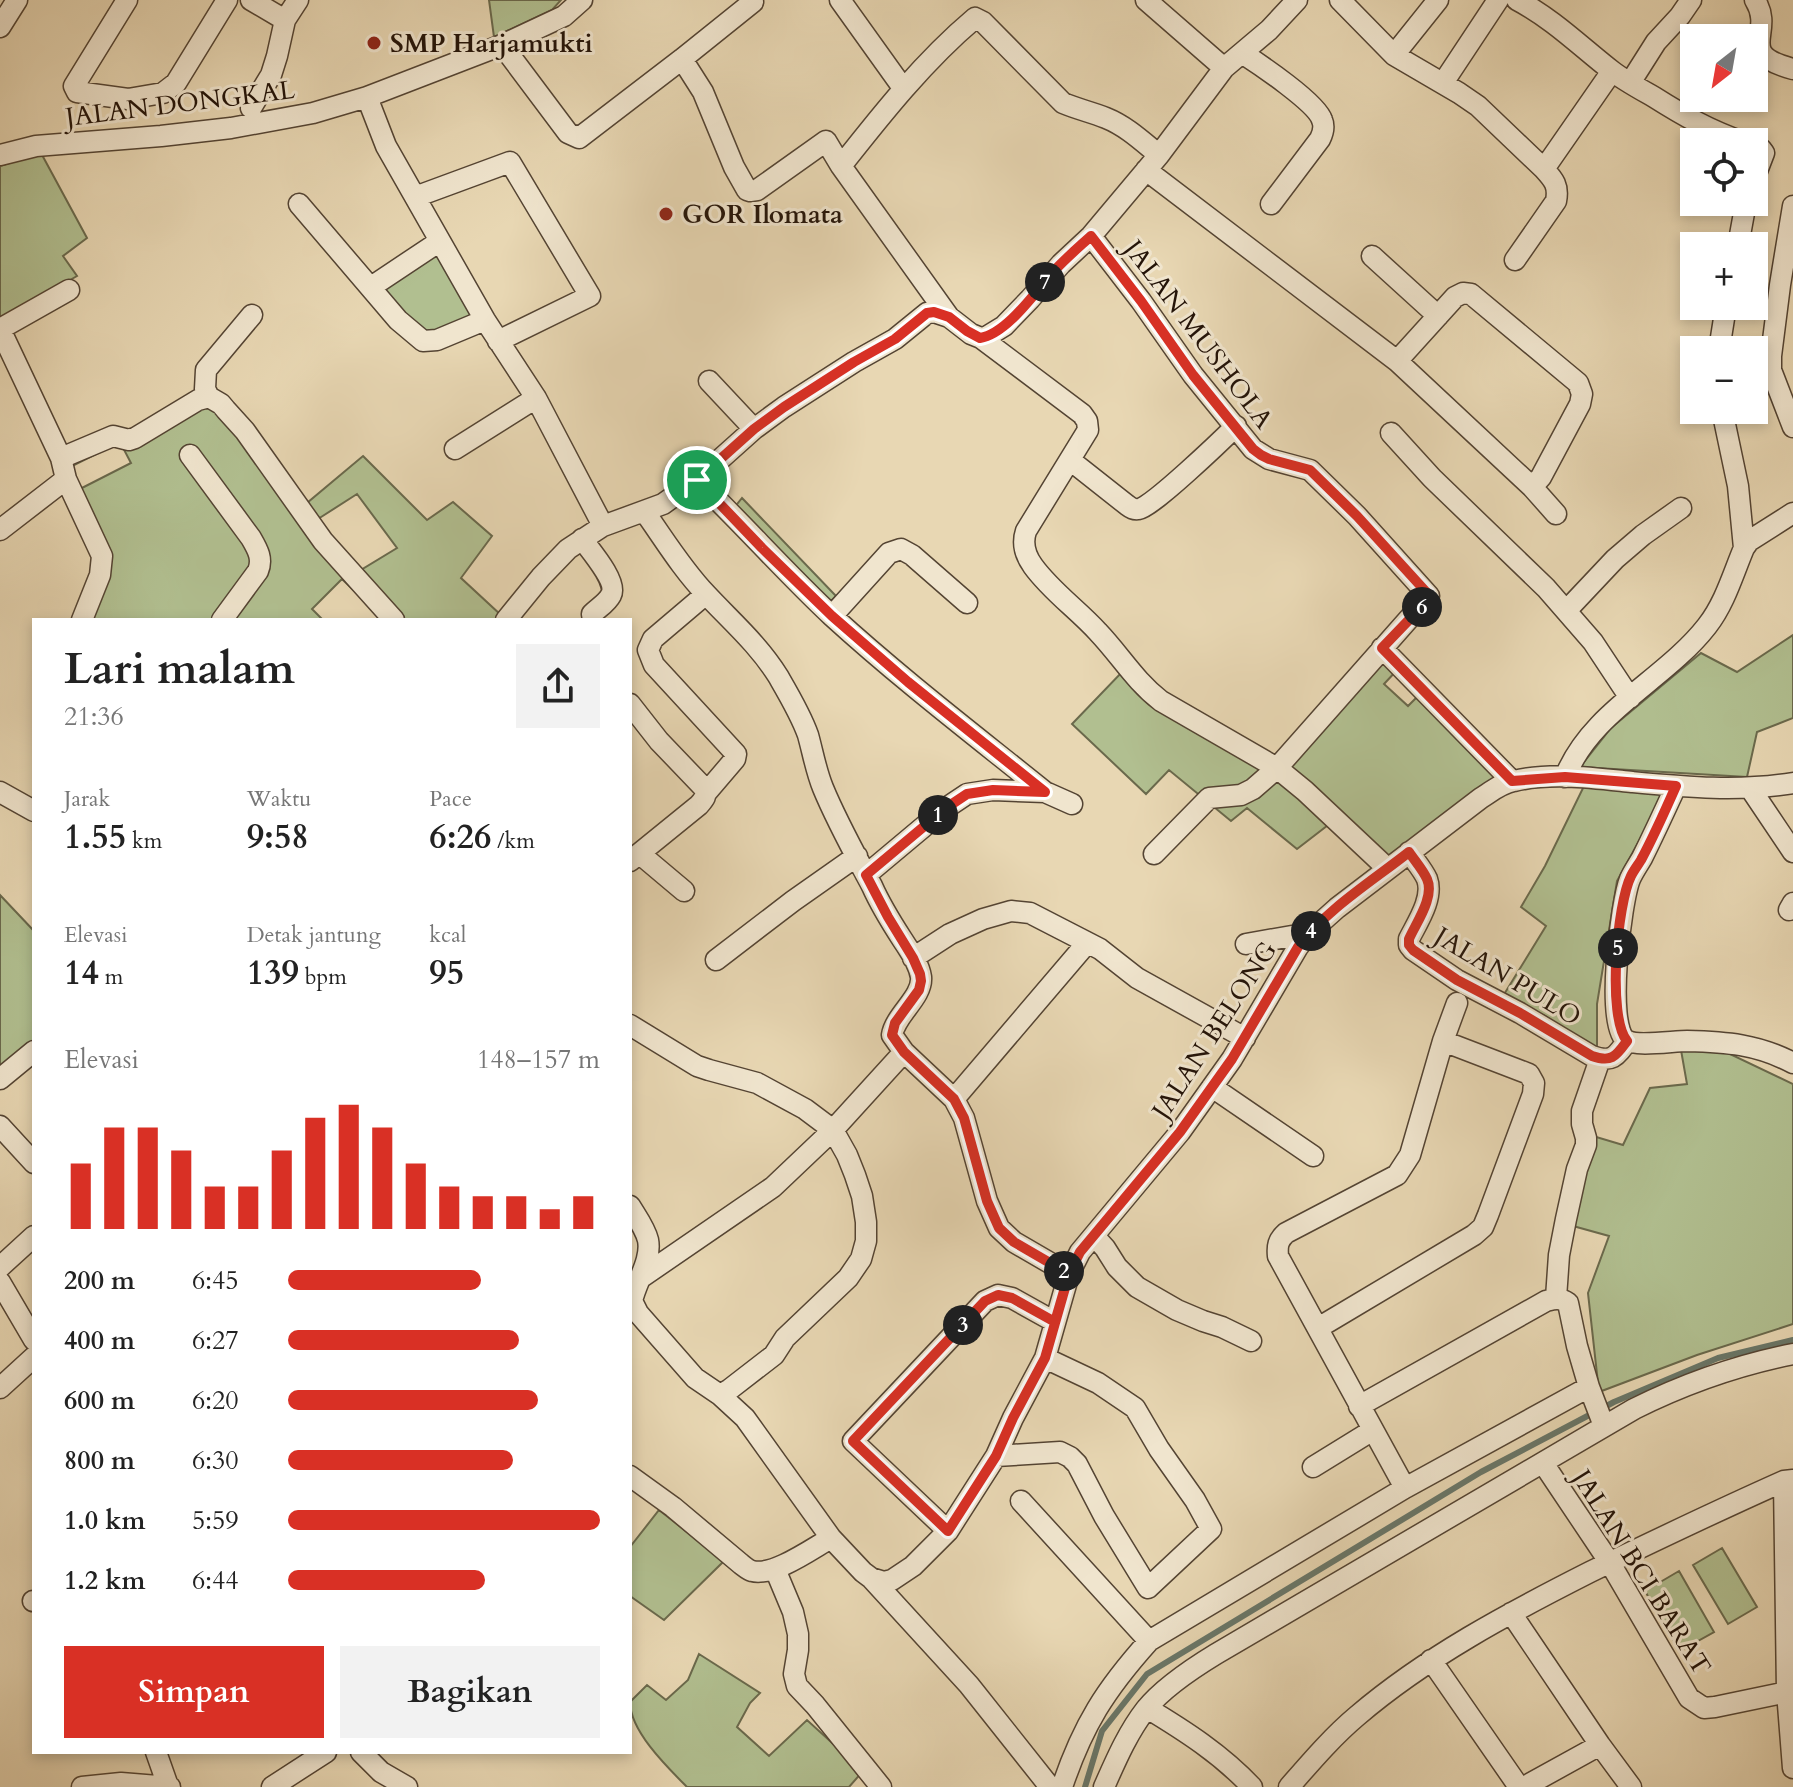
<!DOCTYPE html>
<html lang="id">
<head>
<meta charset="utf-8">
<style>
	:root { --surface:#fff; --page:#f2f2f2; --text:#222; --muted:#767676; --accent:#d93025 }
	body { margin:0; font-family:Cardo,serif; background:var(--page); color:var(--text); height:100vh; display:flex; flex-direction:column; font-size:30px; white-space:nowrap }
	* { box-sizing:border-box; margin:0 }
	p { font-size:26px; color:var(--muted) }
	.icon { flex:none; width:44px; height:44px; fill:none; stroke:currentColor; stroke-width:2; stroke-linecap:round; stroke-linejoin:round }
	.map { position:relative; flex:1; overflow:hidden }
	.panel { position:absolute; left:32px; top:618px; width:600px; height:1136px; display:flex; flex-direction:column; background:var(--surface); border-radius:0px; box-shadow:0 4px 12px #0003 }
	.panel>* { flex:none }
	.needle { width:52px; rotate:211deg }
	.tools { position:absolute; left:1680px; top:24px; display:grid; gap:16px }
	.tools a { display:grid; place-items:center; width:88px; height:88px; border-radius:0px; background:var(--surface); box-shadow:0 4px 12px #0003; font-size:40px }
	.pin { position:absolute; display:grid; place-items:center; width:68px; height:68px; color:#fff; margin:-34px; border:4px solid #fff; border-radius:50%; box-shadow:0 2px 8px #0007 }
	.km { position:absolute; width:40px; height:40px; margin:-20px; border-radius:50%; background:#222; color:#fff; font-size:22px; line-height:40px; text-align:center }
	.round { display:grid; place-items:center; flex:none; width:84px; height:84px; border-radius:0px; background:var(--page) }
	.headline { display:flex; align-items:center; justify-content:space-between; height:136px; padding:0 32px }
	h1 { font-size:44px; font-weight:700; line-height:60px }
	.stats { display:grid; grid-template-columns:repeat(3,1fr); gap:12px; height:136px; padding:8px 32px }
	.stats div { display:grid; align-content:center }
	.stats b { font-size:34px; font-weight:700 }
	.stats small { font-size:22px; font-weight:400 }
	.stats p { font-size:22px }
	.chart { height:224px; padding:16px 32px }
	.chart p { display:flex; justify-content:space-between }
	.chart svg { width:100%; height:144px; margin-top:8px; stroke:var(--accent); stroke-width:6 }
	.primary-button { display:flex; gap:16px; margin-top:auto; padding:16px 32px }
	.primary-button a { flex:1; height:92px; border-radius:0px; background:var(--accent); color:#fff; font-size:32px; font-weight:700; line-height:92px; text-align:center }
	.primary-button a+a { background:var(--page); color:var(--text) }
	ul { padding:0 32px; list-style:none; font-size:26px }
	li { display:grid; grid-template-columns:128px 96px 1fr; align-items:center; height:60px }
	li i { height:20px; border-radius:10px; background:var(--accent) }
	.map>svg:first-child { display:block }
</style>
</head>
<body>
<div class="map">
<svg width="1793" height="1787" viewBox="0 0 1793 1787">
	<rect width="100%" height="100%" fill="#e8d7b3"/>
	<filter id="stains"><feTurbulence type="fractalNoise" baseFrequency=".0025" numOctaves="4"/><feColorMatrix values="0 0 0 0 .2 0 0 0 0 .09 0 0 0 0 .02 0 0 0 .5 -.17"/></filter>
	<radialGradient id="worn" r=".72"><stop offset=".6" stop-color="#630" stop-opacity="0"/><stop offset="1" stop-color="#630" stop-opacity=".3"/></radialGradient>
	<path fill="#b1bf90" stroke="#6a694c" stroke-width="2" fill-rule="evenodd" d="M489,0H561L552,10L494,37Z
		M41,153L87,238L63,256L77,276L2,319L0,316V166Z
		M440,241L485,320L437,340L371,287Z
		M204,397L394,620H377L380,616L342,579L312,609L323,620H82L100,575L61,458L120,436ZM120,442L131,463L78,490L70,467Z
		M363,456L427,520L453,502L492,536L461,578L502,616L497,620H401L356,573L397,548L357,494L318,519L307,503Z
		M742,498L836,596L828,604L734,508Z
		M1793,635V718L1757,732L1747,777L1580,767L1611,728L1701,653L1737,672Z
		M1382,648L1512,781L1388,869L1277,768ZM1398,669L1422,692L1408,706L1384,684Z
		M1122,672L1251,758L1332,822L1297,849L1247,808L1231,821L1169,770L1146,794L1072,724Z
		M1584,786L1666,792L1617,881L1597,1004V1049L1545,1016L1503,996L1546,926L1521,907L1545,866Z
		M0,895L34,931V1051L0,1079Z
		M1681,1050L1728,1053L1793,1084V1324L1697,1355L1599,1392L1588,1293L1609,1236L1573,1226L1593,1136L1623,1145L1650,1088L1687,1084Z
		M659,1510L724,1561L664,1620L630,1596V1547Z
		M1722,1548L1757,1607L1728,1624L1693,1565Z
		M1679,1571L1714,1632L1680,1651L1645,1591Z
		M699,1654L760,1693L750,1703L737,1727L769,1756L807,1720L863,1771L849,1787H687C667,1767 630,1731 630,1702L647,1685L666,1700L688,1680Z"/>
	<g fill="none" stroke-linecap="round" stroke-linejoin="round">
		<path stroke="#697769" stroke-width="6" d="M1085,1787L1102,1731L1147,1674L1481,1472L1614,1402L1718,1358L1793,1340"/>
		<defs>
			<path id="minor" d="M127,0L74,86L77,92L128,99L163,93L176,83L227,0
				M251,0L285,20
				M840,0L903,88
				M1146,0L1224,68
				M1340,0L1394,55L1459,93L1478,106L1544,169
				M1517,0C1553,19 1580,46 1612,71C1625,81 1640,89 1654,97C1684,116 1709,130 1743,142
				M1755,0C1776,34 1733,53 1793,69
				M0,27L17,0
				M502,45L568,133L579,138L682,59L753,2L751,0
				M1242,53C1259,64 1317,103 1322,120C1325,127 1323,133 1320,139L1271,204
				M1394,55L1438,0
				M682,59L703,92L734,167L747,190L750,191L757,190L826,141L841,166L949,317
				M1443,83L1498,0
				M1630,83L1656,42L1680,16L1691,0
				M367,97L386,146L485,320L536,398L601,522
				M251,108L271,75L277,56L285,20L298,0
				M1754,146L1761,149L1764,153L1754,179
				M0,155L36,146L161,136L231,128L313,113L367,97L502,45L564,16L582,0
				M841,166C882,114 924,61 975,18L983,22L1063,103C1077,109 1091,112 1106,118C1126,126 1142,141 1159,155
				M1146,170L1397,361L1532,487L1541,477L1580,404L1582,394L1578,383L1471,294L1463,293L1455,297L1397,361
				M415,197L510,162L590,296L498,341
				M299,204L398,320L423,341L437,340L485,320
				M1793,206L1780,285L1771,356V370L1793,427
				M1091,236L1141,301L1193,375L1253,449L1269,459L1310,470L1357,516L1429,596L1277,768L1253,789L1241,795L1209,798L1154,854
				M1738,246L1746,202
				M1372,256L1438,316
				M1515,260L1556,201C1559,186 1554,180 1544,169L1612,71
				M371,287L440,241
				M0,329L61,458L66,479L102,556L100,575L82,620
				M0,329L69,290
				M981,338L1082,414L1087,421L1088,430L1026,531C1022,543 1025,555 1033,566C1051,591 1077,609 1098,632C1120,655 1135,681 1161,701L1277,768L1305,791L1388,869
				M1719,350L1726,306
				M709,381L754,429
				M209,397L205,389L206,370L252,315
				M1722,410L1738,486L1744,548
				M1391,433L1432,478L1546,588L1593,642L1630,698
				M455,449L536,398
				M190,455L251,538C258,550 263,559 258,571L222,620
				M61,458L113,436L129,440L135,438L198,400L209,397L221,404L226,410L245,431L323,541L394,620
				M1070,460L1127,505C1131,508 1134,510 1139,509C1151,508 1223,439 1236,426
				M697,480C743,524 785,572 832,616C900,678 973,734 1045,792L993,790L967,794L946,808L866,875
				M1532,487L1556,514
				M644,511C664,539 682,569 706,594C731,621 758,644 778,676C789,695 801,715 808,735C813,753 816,771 823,788C837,822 855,854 872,886C880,904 891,922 902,939C909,950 919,963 921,977C923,997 895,1015 892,1035L904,1052L954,1099L964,1118L987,1201L999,1228L1014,1242L1069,1274
				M0,530L66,479
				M582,539C590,550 618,582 611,595C607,603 598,608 592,614L593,620
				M1566,611L1615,559L1643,535L1681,508
				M832,616L889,553L901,549L912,555L967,603
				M506,620L541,577L568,549L603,526L663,504L697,480L754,429L784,407L854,362L895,339L927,313L934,312L949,317L971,334L981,338L986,337L1004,326L1030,299L1061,264L1091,236L1159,155L1224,68L1269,30L1297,0
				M1382,648L1512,781
				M630,704L659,741L705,789C707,796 704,799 699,805L630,861
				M1565,777C1591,711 1665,680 1707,626C1725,603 1733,574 1744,548L1749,541L1793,513
				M1676,786C1665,810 1654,834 1642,858C1638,865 1633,872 1630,879C1621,901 1605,1027 1626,1040C1636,1047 1673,1041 1687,1041C1726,1042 1757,1044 1793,1063
				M1750,788L1793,852
				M0,792L34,811
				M1045,792L1072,804
				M706,793L735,759L736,754L654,665L648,650L653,639L706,594
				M1409,852C1415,861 1423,870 1427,879C1434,898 1417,923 1409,939V945L1413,950L1457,980L1520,1013L1592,1056C1612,1063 1616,1057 1627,1041
				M640,854L684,891
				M1789,910L1793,903
				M1246,944L1309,933
				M913,958L950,934L983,919L1011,911L1030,913L1100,949L1137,978L1245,1038
				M716,960L793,901L857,856
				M630,1025L697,1066L709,1070L757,1083L805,1109L833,1130L847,1155L855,1175L862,1196L866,1222V1241L861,1259L848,1278L785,1338L774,1355L730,1389L720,1395
				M0,1079L34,1051
				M1212,1087L1313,1156
				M954,1099L1087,943
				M0,1126L34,1163
				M630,1206C636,1216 645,1228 648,1240C652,1260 636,1282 632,1301L638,1313L695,1378L720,1395L745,1418L831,1538L863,1572L871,1578L884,1582L892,1580L913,1566L948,1531L996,1456L1013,1418L1045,1358L1069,1274L1080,1252L1180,1132L1232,1059L1298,947L1309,933L1337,908L1481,798C1492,791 1502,783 1514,781C1552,772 1594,778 1632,782C1686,787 1739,792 1793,783
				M1094,1236L1105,1248L1117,1267L1137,1287L1177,1310L1203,1321L1222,1327L1251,1341
				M0,1267L34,1236
				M639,1279L773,1187L833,1130L904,1052
				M0,1282L34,1340
				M1556,1298L1559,1255L1566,1219L1577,1169L1586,1145V1138L1582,1124V1111L1600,1059
				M1318,1328L1474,1235L1483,1227L1488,1215L1533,1094L1534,1083L1529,1074L1443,1041
				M1589,1387L1604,1426
				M0,1388L34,1357
				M996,1456L1060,1452L1070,1457L1077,1464L1104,1516L1148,1588L1211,1529L1195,1500L1159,1449L1135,1408L1098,1383L1045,1358
				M1543,1463L1610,1563L1689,1698L1704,1708L1715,1707L1787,1692H1793
				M1313,1467L1373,1430
				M630,1476L673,1507L741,1564C745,1567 748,1570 752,1571C773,1577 813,1548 831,1538
				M1784,1481L1787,1692L1793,1768
				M1405,1488L1278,1256C1277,1246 1278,1240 1286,1233L1397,1175L1410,1155L1443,1041L1457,1003
				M1021,1501L1149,1641L1405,1488L1589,1387L1577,1346L1568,1303C1560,1297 1554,1299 1546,1301L1359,1406
				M948,1531L853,1441L985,1301L998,1295L1012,1298L1055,1322
				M775,1569L793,1612L798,1634V1650L794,1674L797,1686L815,1705L881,1787
				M871,1578L969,1685L1050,1787
				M33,1601H34
				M1511,1613L1600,1745L1631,1787
				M1431,1660L1519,1787
				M1147,1708C1185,1731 1221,1754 1252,1787
				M156,1752L168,1786
				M361,1752L381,1772L407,1787
				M82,1787L121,1783L170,1787
				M272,1787L326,1752
				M1062,1787C1083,1725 1105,1690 1149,1641
				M1104,1787C1116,1760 1128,1732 1146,1709C1163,1688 1193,1668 1216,1654L1634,1409C1684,1384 1738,1365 1793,1354
				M1289,1787C1310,1763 1332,1737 1357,1716C1426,1657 1509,1613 1590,1572C1654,1541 1719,1510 1784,1481L1793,1480
				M1524,1787L1600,1745"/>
		</defs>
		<use href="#minor" stroke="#544433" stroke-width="23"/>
		<use href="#minor" stroke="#f0e5ce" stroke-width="20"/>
	</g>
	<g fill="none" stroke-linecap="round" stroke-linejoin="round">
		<defs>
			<path id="route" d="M697,480L762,548L832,616L908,682L1045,792L993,790L967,794L946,808L866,875L888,917L913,958L920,974L921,981L919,990L895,1023L892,1035L904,1052L954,1099L964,1118L987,1201L999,1228L1014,1242L1069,1274L1045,1358L1013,1418L996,1456L948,1531L853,1441L985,1301L998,1295L1012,1298L1055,1322L1069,1274L1080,1252L1180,1132L1232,1059L1298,947C1327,909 1371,882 1409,852C1415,861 1423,870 1427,879C1435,897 1416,923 1409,939V945L1413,950L1457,980L1520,1013L1592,1056C1612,1063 1616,1056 1627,1041C1607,1017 1617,904 1631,876C1634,870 1638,865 1641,860C1654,836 1665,811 1676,786L1565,777L1512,781L1382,648L1429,599L1428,594L1357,516L1310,470L1269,459L1261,455L1253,449L1193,375L1141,301L1091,236C1079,247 1066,258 1054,271C1036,291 1007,334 980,338L967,331L949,317L934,312L927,313L895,339L854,362L784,407L754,429L697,480"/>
		</defs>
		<use href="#route" stroke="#fff" stroke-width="16"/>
		<use href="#route" stroke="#d93025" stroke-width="10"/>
	</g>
	<g fill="#8f2418" stroke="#f0e5ce" stroke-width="3">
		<circle cx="374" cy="43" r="8"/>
		<circle cx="666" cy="214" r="8"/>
	</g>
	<g text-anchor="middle" stroke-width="6" stroke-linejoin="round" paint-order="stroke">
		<g font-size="26" font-weight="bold" fill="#231308" stroke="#f0e5ce" text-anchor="start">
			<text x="390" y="52">SMP Harjamukti</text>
			<text x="682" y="223">GOR Ilomata</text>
		</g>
		<g font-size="26" fill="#231308" stroke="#f0e5ce">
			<text transform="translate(180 103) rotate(-7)" y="9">JALAN DONGKAL</text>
			<text transform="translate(1199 334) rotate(53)" y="9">JALAN MUSHOLA</text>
			<text transform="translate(1508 976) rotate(31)" y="9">JALAN PULO</text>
			<text transform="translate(1214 1030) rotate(-57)" y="9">JALAN BELONG</text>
			<text transform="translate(1642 1572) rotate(58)" y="9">JALAN BCI BARAT</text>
		</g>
	</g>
	<rect width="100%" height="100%" filter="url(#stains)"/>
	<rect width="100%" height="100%" fill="url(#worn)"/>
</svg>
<div class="tools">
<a><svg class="needle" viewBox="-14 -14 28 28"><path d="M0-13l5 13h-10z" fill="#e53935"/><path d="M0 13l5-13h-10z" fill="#767676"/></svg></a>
<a><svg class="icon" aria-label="locate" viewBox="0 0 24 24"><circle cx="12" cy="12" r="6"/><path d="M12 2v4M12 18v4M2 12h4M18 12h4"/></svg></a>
<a>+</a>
<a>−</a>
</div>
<div class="pin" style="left:697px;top:480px;background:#1e9e55"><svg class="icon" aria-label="arrive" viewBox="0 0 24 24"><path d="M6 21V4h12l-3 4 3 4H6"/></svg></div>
<b class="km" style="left:938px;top:815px">1</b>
<b class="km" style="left:1064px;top:1271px">2</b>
<b class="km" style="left:963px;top:1325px">3</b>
<b class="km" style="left:1311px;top:931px">4</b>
<b class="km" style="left:1618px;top:948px">5</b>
<b class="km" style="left:1422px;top:607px">6</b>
<b class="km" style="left:1045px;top:282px">7</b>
<section class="panel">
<div class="headline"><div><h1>Lari malam</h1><p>21:36</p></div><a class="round"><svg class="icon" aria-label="share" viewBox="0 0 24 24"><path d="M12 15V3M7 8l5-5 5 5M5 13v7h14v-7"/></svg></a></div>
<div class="stats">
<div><p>Jarak</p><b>1.55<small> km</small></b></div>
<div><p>Waktu</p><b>9:58</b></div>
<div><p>Pace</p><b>6:26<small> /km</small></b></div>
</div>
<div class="stats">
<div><p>Elevasi</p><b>14<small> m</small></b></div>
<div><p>Detak jantung</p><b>139<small> bpm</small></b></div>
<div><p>kcal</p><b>95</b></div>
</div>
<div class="chart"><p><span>Elevasi</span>148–157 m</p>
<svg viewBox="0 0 160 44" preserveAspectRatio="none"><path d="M5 44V24M15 44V13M25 44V13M35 44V20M45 44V31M55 44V31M65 44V20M75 44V10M85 44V6M95 44V13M105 44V24M115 44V31M125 44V34M135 44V34M145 44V38M155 44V34"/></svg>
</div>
<ul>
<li><b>200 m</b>6:45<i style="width:62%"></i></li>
<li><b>400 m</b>6:27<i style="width:74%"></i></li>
<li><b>600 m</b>6:20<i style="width:80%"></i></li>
<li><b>800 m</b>6:30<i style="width:72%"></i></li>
<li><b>1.0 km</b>5:59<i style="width:100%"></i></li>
<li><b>1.2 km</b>6:44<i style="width:63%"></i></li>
</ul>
<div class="primary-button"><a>Simpan</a><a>Bagikan</a></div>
</section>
</div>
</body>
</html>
